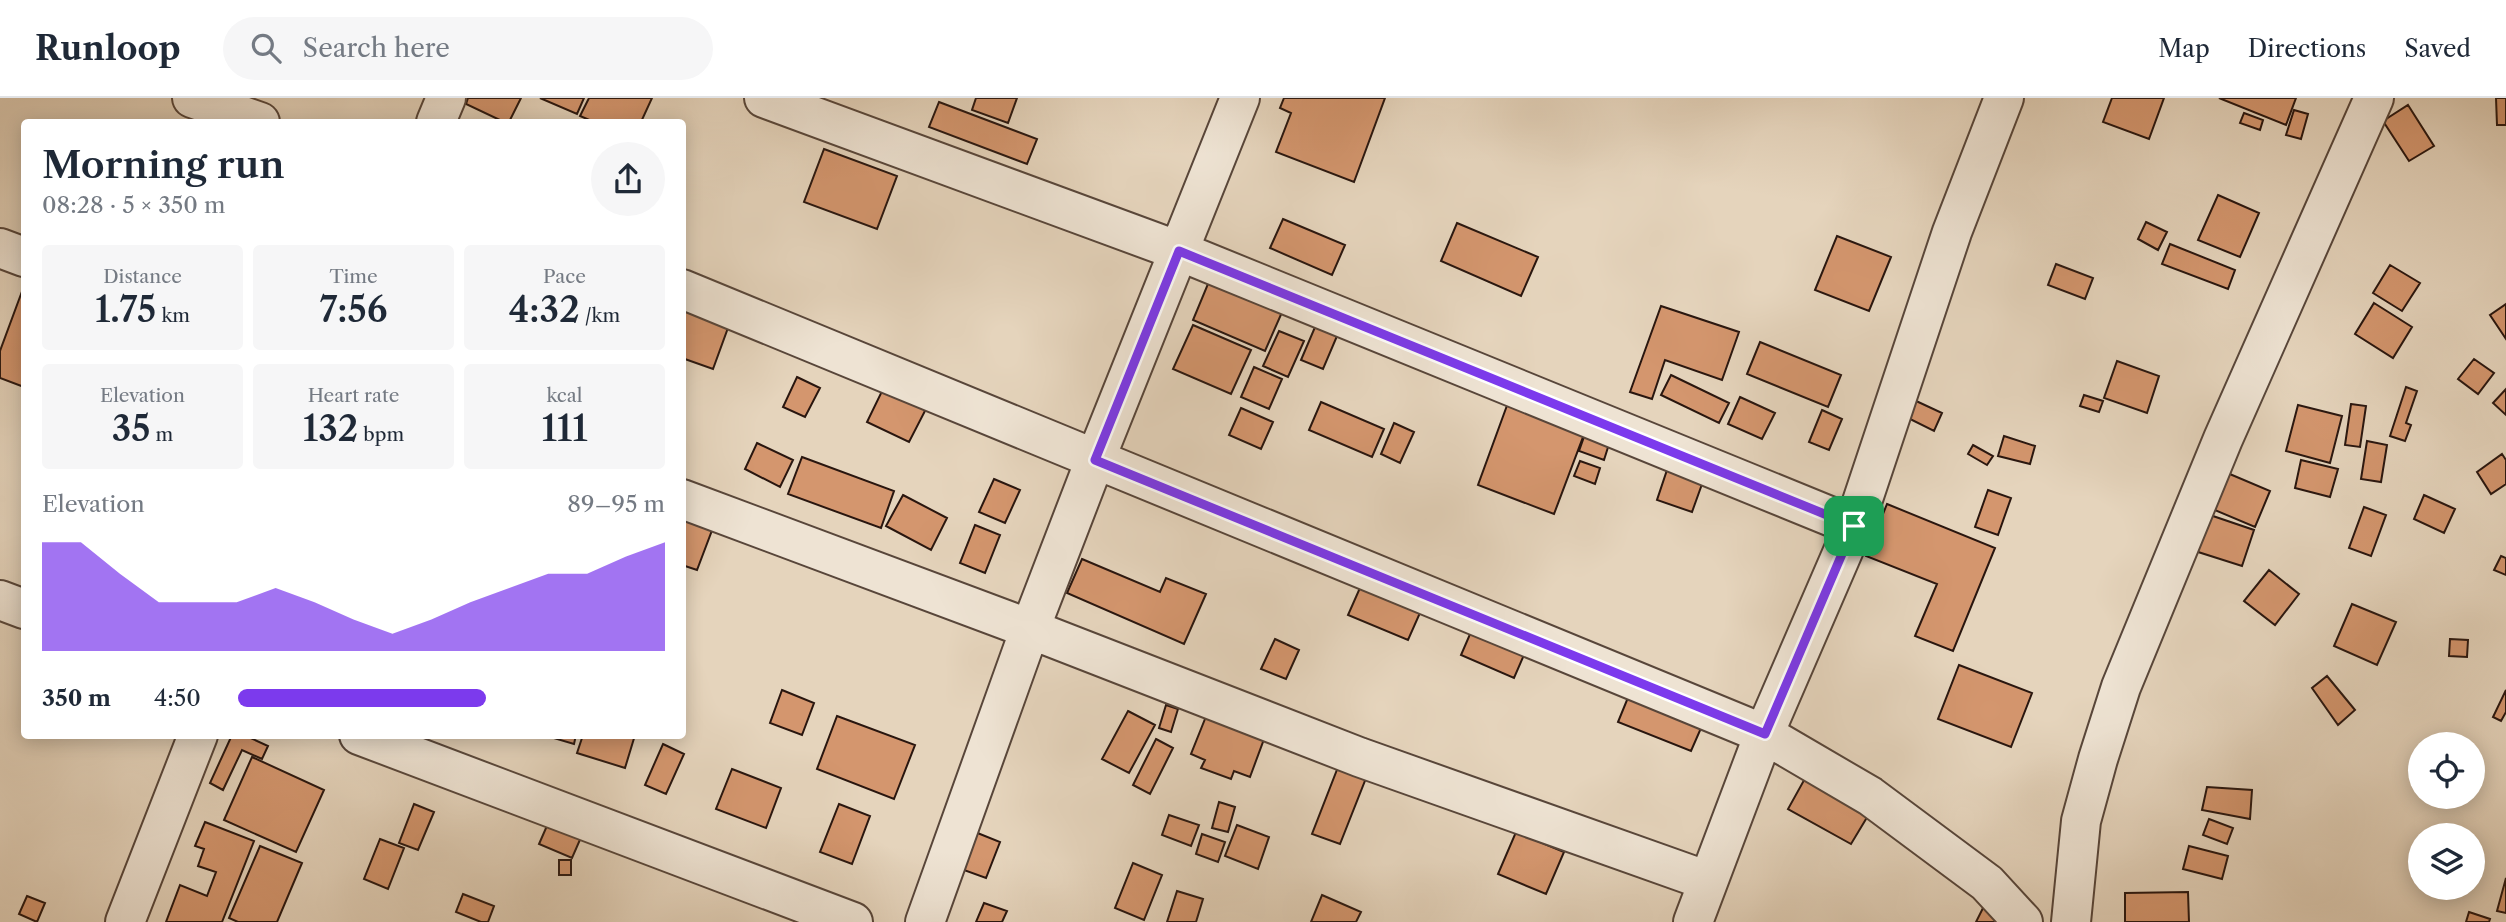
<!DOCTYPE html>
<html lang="en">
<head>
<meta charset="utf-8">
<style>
	:root { --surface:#fff; --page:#f6f6f7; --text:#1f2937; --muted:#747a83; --line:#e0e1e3; --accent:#7c3aed }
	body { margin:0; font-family:"Libre Caslon Text",serif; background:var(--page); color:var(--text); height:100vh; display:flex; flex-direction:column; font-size:26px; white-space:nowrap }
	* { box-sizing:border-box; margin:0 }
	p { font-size:23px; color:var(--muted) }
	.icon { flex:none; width:38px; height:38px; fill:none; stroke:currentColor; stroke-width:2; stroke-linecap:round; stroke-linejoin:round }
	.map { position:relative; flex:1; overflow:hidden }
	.side { position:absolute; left:21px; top:21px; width:665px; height:620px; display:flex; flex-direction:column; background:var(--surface); border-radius:7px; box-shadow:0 4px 18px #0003 }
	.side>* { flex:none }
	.tools { position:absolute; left:2408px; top:634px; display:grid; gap:14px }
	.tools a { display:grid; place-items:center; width:77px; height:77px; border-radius:50%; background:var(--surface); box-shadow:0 4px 18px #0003; font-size:35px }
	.pin { position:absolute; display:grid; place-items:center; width:60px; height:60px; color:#fff; margin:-30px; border-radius:14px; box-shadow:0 4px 10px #0006 }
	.round { display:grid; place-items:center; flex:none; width:74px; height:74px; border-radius:37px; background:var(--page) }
	.summary { display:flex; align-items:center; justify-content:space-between; height:119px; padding:0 21px }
	h1 { font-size:38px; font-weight:600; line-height:52px }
	.figures { display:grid; grid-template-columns:repeat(3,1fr); gap:10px; height:119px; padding:7px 21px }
	.figures div { display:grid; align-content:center; border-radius:7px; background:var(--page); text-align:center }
	.figures b { font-size:35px; font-weight:600 }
	.figures small { font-size:19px; font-weight:400 }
	.figures p { font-size:19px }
	.chart { height:196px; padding:14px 21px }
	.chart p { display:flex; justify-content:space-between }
	.chart svg { width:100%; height:126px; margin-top:7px; fill:var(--accent); opacity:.7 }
	ul { padding:0 21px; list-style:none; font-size:23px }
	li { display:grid; grid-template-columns:112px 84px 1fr; align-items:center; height:52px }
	li i { height:18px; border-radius:9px; background:var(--accent) }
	header { display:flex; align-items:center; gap:42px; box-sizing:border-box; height:98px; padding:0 35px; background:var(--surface); border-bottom:2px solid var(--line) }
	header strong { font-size:33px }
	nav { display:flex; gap:38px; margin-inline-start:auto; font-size:24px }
	.search { width:490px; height:63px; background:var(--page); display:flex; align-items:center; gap:18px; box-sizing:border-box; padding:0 24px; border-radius:38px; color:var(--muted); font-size:26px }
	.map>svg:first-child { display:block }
</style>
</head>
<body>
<header>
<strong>Runloop</strong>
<div class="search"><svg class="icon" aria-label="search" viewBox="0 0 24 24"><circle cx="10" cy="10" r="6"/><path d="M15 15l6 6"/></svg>Search here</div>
<nav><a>Map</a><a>Directions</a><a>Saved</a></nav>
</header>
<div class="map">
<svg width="2506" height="824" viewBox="0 0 2506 824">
	<rect width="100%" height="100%" fill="#e5d4bc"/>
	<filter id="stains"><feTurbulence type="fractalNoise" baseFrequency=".00286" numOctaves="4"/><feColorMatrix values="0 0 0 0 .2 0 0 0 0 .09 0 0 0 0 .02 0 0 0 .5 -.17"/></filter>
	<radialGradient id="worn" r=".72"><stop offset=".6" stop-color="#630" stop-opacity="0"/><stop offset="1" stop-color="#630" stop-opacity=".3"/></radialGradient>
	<path fill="#d4966e" stroke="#29160f" stroke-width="2" d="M468,0H521L509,24H504L466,6Z
		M540,0H584L577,16Z
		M589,0H652L641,24H594L580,18Z
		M976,0H1017L1008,25L972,12Z
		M1284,0H1385L1354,84L1276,54L1291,15L1280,10Z
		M2112,0H2164L2149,41L2103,24Z
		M2219,0H2296L2286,27Z
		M2496,0H2506V27H2497Z
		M939,4L1037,41L1027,66L929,29Z
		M2408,7L2434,48L2409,63L2383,23Z
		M2294,12L2308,16L2301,41L2286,37Z
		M2244,15L2263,22L2260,32L2240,25Z
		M824,51L897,78L877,131L804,104Z
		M2218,97L2259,115L2240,159L2198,142Z
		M1283,121L1345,147L1332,177L1270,150Z
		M2146,124L2167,134L2158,152L2138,141Z
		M1457,125L1538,159L1521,198L1441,163Z
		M1837,138L1891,159L1869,213L1815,192Z
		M2170,146L2235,172L2228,191L2162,166Z
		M2056,166L2093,180L2085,201L2048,187Z
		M2390,167L2420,185L2402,213L2373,195Z
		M1210,181L1283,212L1265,253L1193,222Z
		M24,188V289L0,280V253Z
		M2374,205L2412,229L2393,260L2355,236Z
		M2506,206V241L2490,217Z
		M1661,208L1739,234L1722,282L1665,262L1652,301L1630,294Z
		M682,210L729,227L713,271L682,260Z
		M1318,222L1340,231L1323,271L1301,262Z
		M1193,227L1251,252L1231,296L1173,271Z
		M1279,233L1304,243L1288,279L1263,268Z
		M1760,244L1841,277L1828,309L1747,276Z
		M2474,261L2494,275L2478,296L2458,281Z
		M2117,263L2159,278L2147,315L2104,300Z
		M1254,269L1282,281L1269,311L1241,299Z
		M1671,277L1729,305L1719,325L1661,297Z
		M797,279L820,290L805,319L783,309Z
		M884,289L927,309L909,344L867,324Z
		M2406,289L2417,293L2406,325L2411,327L2405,343L2390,338Z
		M2506,291V317L2493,305Z
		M2084,297L2103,303L2099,314L2080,308Z
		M1740,299L1775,315L1762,341L1728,326Z
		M1509,302L1586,331L1554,416L1478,387Z
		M1914,302L1942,315L1934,333L1906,319Z
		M1321,304L1384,331L1372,359L1309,332Z
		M2351,306L2366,308L2360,349L2345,347Z
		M2298,307L2342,318L2330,365L2286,353Z
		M1241,310L1273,324L1261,351L1229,337Z
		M1822,312L1842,321L1829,352L1809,344Z
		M1591,319L1615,327L1604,362L1579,353Z
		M1394,325L1414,334L1400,365L1381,356Z
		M2004,338L2035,348L2030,366L1998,358Z
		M2367,343L2387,347L2381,384L2361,381Z
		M757,345L793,362L780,389L745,371Z
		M1973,347L1993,358L1987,367L1968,356Z
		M2502,356L2506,362V386L2491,396L2477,374Z
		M802,359L894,393L881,430L788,396Z
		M2301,362L2338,371L2330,399L2295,390Z
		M1580,363L1600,370L1595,386L1574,378Z
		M1670,363L1706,375L1692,414L1657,402Z
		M2225,374L2270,393L2255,429L2210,410Z
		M994,381L1020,392L1005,425L979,414Z
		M1988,392L2011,400L1998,437L1975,429Z
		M903,397L947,420L931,452L886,428Z
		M2424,397L2455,411L2444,435L2414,421Z
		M1887,406L1995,450L1953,553L1915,538L1937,486L1866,458Z
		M2364,409L2386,417L2371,458L2349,450Z
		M682,415L714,427L697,472L682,467Z
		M2207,416L2254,432L2242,468L2195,453Z
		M975,427L1000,437L985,475L960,465Z
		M2501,458L2506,460V477L2494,472Z
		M1082,461L1160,494L1166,480L1206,496L1184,546L1067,495Z
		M2269,472L2299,496L2275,527L2244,503Z
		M1367,474L1427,499L1408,542L1348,517Z
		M2352,506L2396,524L2377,567L2334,548Z
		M1480,513L1533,536L1514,580L1461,557Z
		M1275,541L1299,552L1286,581L1261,571Z
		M2450,541L2468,542L2467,559L2449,558Z
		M1959,567L2032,595L2011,649L1938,621Z
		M1638,575L1712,605L1691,653L1618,624Z
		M2327,578L2355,612L2338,627L2312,590Z
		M782,592L814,605L802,637L770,625Z
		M2506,592V614L2501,623L2493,619Z
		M1166,607L1178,611L1171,634L1159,630Z
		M1209,611L1267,633L1250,679L1234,673L1231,681L1201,670L1205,662L1191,656Z
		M1128,613L1155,627L1129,675L1102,661Z
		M837,618L915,647L894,701L817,671Z
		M232,637H244L268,648L262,661L242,652L223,692L210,685Z
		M551,637H576L574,646L550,639Z
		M583,637H635L625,670L577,655Z
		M1156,641L1173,650L1150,696L1133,687Z
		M663,646L684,656L666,696L645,687Z
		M252,659L324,692L296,754L224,722Z
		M1340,664L1368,675L1340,746L1312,736Z
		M732,671L781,690L766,730L716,711Z
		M1808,675L1872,711L1851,746L1788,711Z
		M2207,689L2252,692L2250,721L2202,712Z
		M1219,704L1235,709L1228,734L1212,730Z
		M414,706L434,714L418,752L399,745Z
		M839,706L870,718L852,766L820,754Z
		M553,714L586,728L572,760L539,746Z
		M1169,717L1199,727L1191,748L1162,737Z
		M2209,721L2233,730L2227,746L2203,737Z
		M205,724L254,743L222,824H166L180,787L207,798L216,774L198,768L204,751L195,748Z
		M1237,727L1269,739L1258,771L1225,758Z
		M975,734L1000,744L986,780L961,771Z
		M1516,734L1564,754L1546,796L1498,776Z
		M1202,736L1225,744L1218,764L1196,756Z
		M380,741L404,750L388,791L364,781Z
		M260,748L302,765L277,824H238L229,820Z
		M2189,748L2228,758L2222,781L2183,771Z
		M559,762H571V777H559Z
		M1133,765L1162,777L1144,822L1115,810Z
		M2506,780V815L2497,813Z
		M1177,793L1203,801L1196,824H1167Z
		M2188,794L2189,824H2125V795Z
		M463,796L494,808L488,824H481L456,814Z
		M1322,797L1361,814L1356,824H1311Z
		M27,798L45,805L37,824L19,816Z
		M984,805L1007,813L1002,824H976Z
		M1985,806L2001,824H1976Z
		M2469,814L2490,821L2489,824H2466Z"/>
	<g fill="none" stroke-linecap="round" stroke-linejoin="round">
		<defs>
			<path id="street" d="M192,0L260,24
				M764,0L1179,153L1854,428
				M436,24L446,0
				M0,150L24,159
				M682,191L1764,636L1870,698L1987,785L2023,824
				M682,401L1030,531L1359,659L1708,783
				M0,502L24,511
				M359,637L853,824
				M125,824L198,637
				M925,824L1030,531L1095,362L1240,0
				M1693,824L1764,636L1854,428L1952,134L2004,0
				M2071,824L2081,723L2098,661L2121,589L2223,341L2374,0"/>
		</defs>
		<use href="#street" stroke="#58463a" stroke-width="42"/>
		<use href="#street" stroke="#eee3d3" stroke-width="38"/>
	</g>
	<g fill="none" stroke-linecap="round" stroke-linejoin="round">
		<defs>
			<path id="route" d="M1179,153L1854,428L1765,636L1095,362Z"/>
		</defs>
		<use href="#route" stroke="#fff" stroke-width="14"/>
		<use href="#route" stroke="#7c3aed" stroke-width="9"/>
	</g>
	<rect width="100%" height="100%" filter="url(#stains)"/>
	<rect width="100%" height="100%" fill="url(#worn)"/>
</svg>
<div class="tools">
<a><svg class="icon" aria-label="locate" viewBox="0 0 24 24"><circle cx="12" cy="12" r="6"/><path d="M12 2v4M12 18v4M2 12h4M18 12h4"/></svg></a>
<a><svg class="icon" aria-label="layers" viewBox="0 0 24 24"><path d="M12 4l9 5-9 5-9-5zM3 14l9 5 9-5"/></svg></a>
</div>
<div class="pin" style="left:1854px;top:428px;background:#1e9e55"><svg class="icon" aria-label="arrive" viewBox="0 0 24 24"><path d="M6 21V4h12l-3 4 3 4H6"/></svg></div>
<section class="side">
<div class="summary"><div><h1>Morning run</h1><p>08:28 · 5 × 350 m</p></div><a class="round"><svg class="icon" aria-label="share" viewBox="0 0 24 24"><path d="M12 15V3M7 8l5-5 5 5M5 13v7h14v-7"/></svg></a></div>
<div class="figures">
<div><p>Distance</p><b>1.75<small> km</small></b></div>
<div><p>Time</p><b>7:56</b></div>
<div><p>Pace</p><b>4:32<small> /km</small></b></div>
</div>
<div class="figures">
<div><p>Elevation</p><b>35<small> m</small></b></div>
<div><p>Heart rate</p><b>132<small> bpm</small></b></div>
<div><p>kcal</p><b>111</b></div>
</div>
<div class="chart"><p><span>Elevation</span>89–95 m</p>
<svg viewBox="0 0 160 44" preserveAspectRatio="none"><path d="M0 44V6L10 6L20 17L30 27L40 27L50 27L60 22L70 27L80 33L90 38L100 33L110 27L120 22L130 17L140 17L150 11L160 6V44z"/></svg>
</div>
<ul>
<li><b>350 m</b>4:50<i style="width:58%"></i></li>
</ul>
</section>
</div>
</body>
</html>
